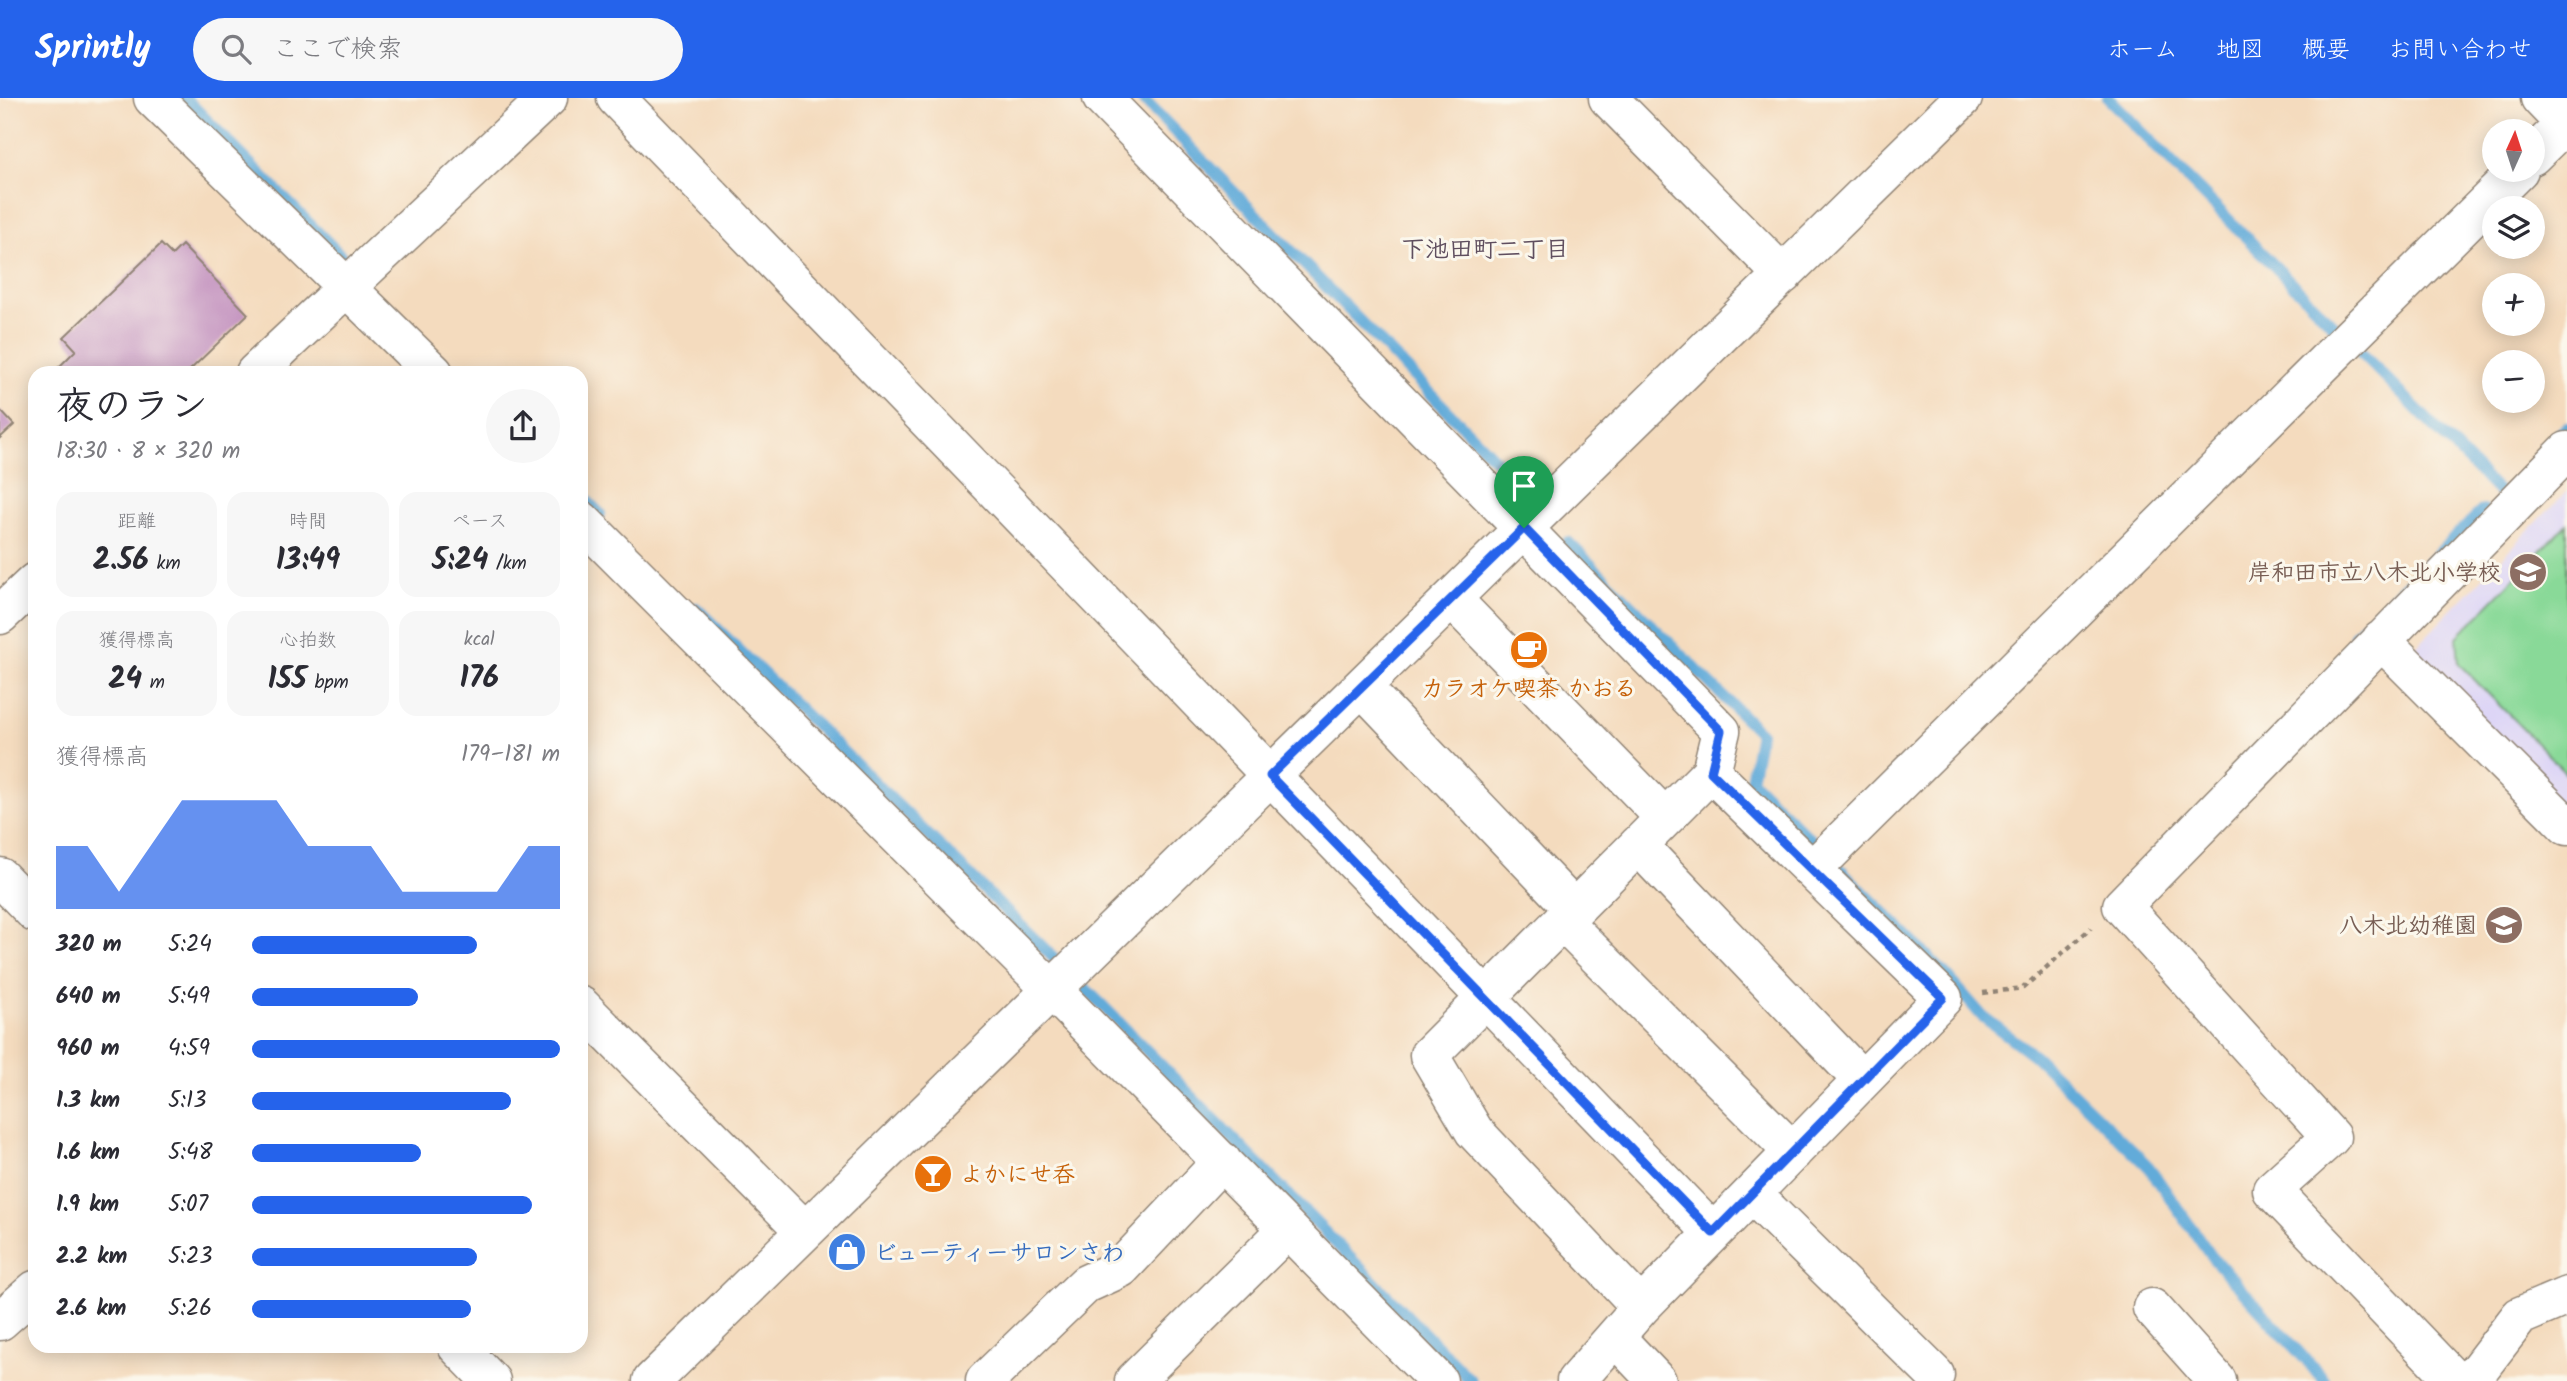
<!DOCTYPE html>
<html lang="ja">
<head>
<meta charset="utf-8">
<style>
	:root { --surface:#fff; --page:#f7f7f7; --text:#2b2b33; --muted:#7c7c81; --accent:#2563eb }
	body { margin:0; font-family:Kalam,"Klee One",sans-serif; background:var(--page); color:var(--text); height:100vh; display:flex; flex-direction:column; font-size:26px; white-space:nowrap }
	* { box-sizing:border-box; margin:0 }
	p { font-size:23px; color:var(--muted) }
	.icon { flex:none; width:38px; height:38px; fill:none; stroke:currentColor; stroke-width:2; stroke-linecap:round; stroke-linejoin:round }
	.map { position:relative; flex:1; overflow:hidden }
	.drawer { position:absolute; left:28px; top:268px; width:560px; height:987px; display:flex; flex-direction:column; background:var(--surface); border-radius:21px; box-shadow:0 4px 18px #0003 }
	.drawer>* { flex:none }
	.needle { width:46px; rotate:3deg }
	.fabs { position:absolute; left:2482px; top:21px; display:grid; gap:14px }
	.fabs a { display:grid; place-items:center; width:63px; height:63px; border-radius:50%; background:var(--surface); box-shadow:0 4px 18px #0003; font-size:35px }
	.pin { position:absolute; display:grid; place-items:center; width:60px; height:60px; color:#fff; margin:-72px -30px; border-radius:50% 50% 50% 0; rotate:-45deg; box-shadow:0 0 7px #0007 }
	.pin .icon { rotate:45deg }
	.round { display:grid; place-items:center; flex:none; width:74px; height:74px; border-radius:37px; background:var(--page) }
	.headline { display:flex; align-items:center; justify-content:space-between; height:119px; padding:0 28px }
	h1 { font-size:38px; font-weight:700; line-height:52px }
	.stats { display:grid; grid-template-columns:repeat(3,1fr); gap:10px; height:119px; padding:7px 28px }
	.stats div { display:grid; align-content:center; border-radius:18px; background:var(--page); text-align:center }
	.stats b { font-size:30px; font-weight:700 }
	.stats small { font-size:19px; font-weight:400 }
	.stats p { font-size:19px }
	.chart { height:196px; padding:14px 28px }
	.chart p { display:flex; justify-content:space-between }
	.chart svg { width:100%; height:126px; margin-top:7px; fill:var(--accent); opacity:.7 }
	ul { padding:0 28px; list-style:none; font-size:23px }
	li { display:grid; grid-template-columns:112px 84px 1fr; align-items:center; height:52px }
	li i { height:18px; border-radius:9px; background:var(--accent) }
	header { display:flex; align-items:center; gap:42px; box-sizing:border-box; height:98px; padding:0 35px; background:var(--accent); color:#fff }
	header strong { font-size:33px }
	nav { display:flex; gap:38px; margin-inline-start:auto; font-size:24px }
	.search { width:490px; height:63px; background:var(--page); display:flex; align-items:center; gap:18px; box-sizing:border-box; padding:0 24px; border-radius:38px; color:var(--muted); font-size:26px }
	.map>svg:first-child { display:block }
</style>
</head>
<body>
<header>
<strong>Sprintly</strong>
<div class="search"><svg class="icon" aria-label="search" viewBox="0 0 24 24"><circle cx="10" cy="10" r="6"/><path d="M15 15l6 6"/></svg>ここで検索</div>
<nav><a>ホーム</a><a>地図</a><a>概要</a><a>お問い合わせ</a></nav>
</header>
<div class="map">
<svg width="2567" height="1283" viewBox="0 0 2567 1283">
	<rect width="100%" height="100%" fill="#fbf7ec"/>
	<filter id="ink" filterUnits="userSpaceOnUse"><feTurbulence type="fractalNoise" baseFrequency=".0143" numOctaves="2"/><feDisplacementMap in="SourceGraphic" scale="14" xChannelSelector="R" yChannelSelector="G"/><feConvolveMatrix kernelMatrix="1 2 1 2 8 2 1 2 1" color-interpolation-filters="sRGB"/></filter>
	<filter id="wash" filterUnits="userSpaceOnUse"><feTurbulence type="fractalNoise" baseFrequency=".00686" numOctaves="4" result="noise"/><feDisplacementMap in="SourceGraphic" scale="28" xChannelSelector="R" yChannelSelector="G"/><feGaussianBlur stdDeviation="1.57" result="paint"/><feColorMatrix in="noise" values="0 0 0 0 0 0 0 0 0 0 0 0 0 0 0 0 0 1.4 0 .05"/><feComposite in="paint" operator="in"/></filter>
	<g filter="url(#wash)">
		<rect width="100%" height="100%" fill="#f4dbbe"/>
		<path fill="#ddd5f6" d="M2567,393V714L2410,555Z"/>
		<path fill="#89d998" stroke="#5a8262" stroke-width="2" d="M2567,426V676L2459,566L2457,539Z"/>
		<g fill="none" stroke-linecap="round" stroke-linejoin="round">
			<path stroke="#62abd9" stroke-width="12" d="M185,0L343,160
				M1142,0L1516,383
				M2108,0L2338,232
				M2361,255L2500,395
				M2551,345L2567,329
				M581,397L600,416
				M1568,444L1760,635L1751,682L1948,879L1982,918L2035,958L2148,1068L2211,1158L2325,1283
				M696,510L1101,906L1471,1283
				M2368,551L2355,537L2483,412"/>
		</g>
		<g id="blocks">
			<path fill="#c392bf" d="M161,146L172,157L182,147L248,216L187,275H57L55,273L76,252L64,239Z
				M0,312L14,327L0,340Z"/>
		</g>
	</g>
	<g filter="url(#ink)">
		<use href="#blocks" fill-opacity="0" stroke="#908374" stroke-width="2"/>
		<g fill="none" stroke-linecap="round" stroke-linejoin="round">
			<defs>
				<path id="minor" d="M153,0L434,275
					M616,0L1713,1135
					M1102,0L1721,633L1711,674L1943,900L1641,1209L1576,1283
					M1608,0L1783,177
					M2540,0L2567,28
					M2532,58L2567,24
					M255,275L548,0
					M581,422L1052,892L1438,1283
					M1452,501L1665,720
					M0,517L35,484
					M2381,542L2567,728
					M1362,589L1574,811
					M1638,747L1861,981
					M1812,772L2519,72
					M1562,823L1793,1054
					M581,908L805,1133
					M1752,1096L1935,1277
					M1641,1209L1474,1033L1429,957L1711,674
					M2152,1210L2217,1283
					M0,1223L35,1192
					M1615,1239L1657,1283
					M652,1283L1963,0
					M985,1283L1086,1186L1121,1170L1222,1063
					M1134,1283L1288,1131
					M2455,1283L2272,1092L2331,1039L2122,808L2567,353
					M2470,1283L2520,1218L2567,1198"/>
				<path id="major" d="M0,779L35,815
					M457,1248L491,1283"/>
			</defs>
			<use href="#minor" stroke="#908374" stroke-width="41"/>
			<use href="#major" stroke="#908374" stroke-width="41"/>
			<path stroke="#908374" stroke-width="4.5" stroke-dasharray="5 5" stroke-linecap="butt" d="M1983,895L2023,890L2091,830"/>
			<use href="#minor" stroke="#fff" stroke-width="38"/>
			<use href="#major" stroke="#fff" stroke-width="38"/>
		</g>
	</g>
	<g fill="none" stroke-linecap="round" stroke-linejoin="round" filter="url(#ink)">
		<defs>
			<path id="route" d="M1524,430L1721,633L1711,674L1943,900L1713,1135L1270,678Z"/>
		</defs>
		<use href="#route" stroke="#fff" stroke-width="14"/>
		<use href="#route" stroke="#2563eb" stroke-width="9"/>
	</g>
	<defs>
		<symbol id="school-disc" viewBox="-11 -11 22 22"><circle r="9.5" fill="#8d6e63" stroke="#fbf7ec"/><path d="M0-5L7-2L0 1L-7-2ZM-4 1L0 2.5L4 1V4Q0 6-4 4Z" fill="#fff"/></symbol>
		<symbol id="cafe-disc" viewBox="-11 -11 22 22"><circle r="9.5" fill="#e8710a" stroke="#fbf7ec"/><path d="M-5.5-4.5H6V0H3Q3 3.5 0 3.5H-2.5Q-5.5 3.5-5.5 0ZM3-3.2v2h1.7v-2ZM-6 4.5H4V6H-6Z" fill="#fff"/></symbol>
		<symbol id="bar-disc" viewBox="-11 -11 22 22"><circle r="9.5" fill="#e8710a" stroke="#fbf7ec"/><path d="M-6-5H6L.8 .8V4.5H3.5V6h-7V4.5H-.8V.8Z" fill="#fff"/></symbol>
		<symbol id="shop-disc" viewBox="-11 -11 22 22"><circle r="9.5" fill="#3f7fe0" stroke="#fbf7ec"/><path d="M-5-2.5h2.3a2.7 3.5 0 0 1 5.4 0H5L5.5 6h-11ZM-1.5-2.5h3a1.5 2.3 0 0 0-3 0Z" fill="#fff"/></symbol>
	</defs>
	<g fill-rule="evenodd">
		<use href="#school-disc" x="2506" y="452" width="44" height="44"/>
		<use href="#cafe-disc" x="1507" y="530" width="44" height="44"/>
		<use href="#school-disc" x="2482" y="805" width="44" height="44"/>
		<use href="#bar-disc" x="911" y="1054" width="44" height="44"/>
		<use href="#shop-disc" x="825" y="1132" width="44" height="44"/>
	</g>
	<g text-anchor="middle" stroke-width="6" stroke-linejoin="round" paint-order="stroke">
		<g font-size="23" font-weight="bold" fill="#785e54" stroke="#fbf7ec" text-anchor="end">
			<text x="2501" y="482">岸和田市立八木北小学校</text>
			<text x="2477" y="835">八木北幼稚園</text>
		</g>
		<g font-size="23" font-weight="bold" fill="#c56008" stroke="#fbf7ec">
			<text x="1529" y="598">カラオケ喫茶 かおる</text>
			<text x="960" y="1084" text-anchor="start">よかにせ呑</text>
		</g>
		<g font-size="23" font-weight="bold" fill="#366cbe" stroke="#fbf7ec" text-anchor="start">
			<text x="874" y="1162">ビューティーサロンさわ</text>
		</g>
		<g font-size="24" font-weight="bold" fill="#604f5f" stroke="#fbf7ec">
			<text x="1485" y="159">下池田町二丁目</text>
		</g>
	</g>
</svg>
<div class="fabs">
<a><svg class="needle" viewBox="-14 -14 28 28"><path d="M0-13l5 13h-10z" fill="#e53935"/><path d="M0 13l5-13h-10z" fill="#7c7c81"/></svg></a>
<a><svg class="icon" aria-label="layers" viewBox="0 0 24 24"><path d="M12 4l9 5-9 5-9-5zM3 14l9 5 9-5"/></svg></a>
<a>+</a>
<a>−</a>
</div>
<div class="pin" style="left:1524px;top:430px;background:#1e9e55"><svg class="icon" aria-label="arrive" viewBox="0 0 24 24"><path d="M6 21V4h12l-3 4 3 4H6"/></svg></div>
<section class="drawer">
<div class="headline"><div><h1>夜のラン</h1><p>18:30 · 8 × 320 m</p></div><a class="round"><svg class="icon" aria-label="share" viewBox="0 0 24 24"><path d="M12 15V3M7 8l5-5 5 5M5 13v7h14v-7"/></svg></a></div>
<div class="stats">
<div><p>距離</p><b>2.56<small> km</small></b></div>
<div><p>時間</p><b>13:49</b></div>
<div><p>ペース</p><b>5:24<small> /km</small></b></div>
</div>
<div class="stats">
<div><p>獲得標高</p><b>24<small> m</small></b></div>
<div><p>心拍数</p><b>155<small> bpm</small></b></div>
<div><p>kcal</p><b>176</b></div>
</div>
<div class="chart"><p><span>獲得標高</span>179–181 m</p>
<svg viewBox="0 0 160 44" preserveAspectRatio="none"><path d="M0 44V22L10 22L20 38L30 22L40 6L50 6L60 6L70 6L80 22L90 22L100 22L110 38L120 38L130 38L140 38L150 22L160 22V44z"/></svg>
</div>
<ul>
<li><b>320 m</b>5:24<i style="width:73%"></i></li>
<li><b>640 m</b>5:49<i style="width:54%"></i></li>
<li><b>960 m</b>4:59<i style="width:100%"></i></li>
<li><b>1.3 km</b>5:13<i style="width:84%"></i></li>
<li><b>1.6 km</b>5:48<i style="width:55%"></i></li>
<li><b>1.9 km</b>5:07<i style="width:91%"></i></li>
<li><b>2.2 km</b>5:23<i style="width:73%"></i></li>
<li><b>2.6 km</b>5:26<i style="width:71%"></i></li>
</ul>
</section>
</div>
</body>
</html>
